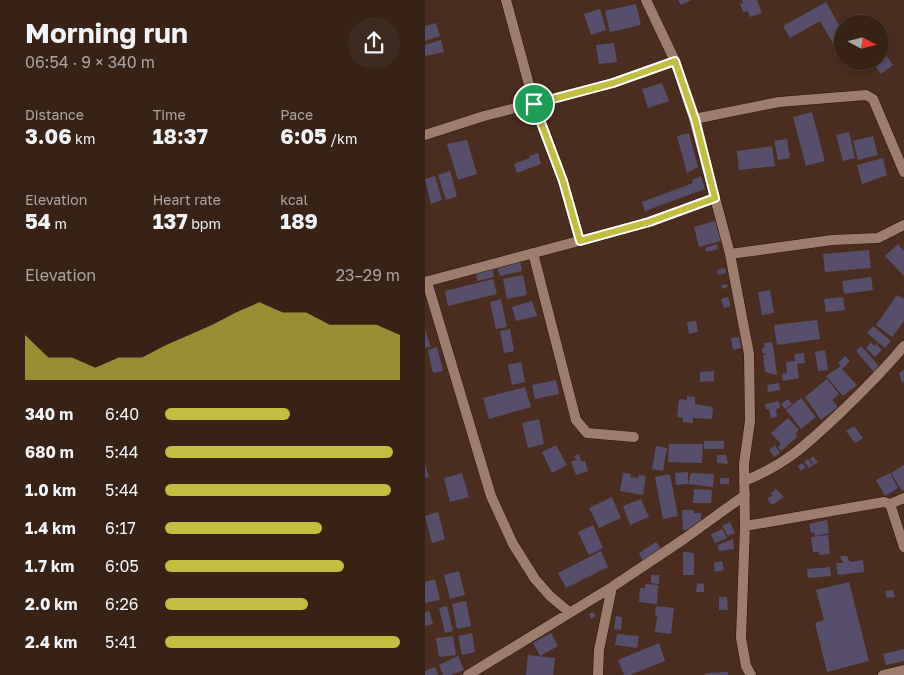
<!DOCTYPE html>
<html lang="en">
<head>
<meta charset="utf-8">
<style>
	:root { --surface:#382216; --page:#3f2a1f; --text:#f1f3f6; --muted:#aba4a1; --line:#523f35; --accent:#c1be40 }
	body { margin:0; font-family:"Golos Text",sans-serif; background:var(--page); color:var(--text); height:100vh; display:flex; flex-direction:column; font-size:19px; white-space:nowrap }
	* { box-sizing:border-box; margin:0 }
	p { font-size:16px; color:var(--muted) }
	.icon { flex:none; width:28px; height:28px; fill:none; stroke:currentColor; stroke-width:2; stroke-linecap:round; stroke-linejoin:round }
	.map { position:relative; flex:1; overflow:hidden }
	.details { display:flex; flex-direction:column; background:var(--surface); width:425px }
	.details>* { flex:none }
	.needle { width:32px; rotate:97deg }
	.tools { position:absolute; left:409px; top:15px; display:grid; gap:10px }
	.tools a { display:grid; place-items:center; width:55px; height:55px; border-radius:50%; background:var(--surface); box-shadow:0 2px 8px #0003,0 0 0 1px var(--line); font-size:25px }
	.pin { position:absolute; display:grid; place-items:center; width:42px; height:42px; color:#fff; margin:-21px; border:2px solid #fff; border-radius:50%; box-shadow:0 1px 5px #0007 }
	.round { display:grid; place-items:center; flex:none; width:52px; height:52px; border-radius:26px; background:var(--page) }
	.summary { display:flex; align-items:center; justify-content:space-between; height:85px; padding:0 25px }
	h1 { font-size:28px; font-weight:700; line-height:38px }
	.stats { display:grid; grid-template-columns:repeat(3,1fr); gap:8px; height:85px; padding:5px 25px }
	.stats div { display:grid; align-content:center }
	.stats b { font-size:21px; font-weight:700 }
	.stats small { font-size:14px; font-weight:400 }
	.stats p { font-size:14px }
	.chart { height:140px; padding:10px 25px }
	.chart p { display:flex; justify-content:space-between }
	.chart svg { width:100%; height:90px; margin-top:5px; fill:var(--accent); opacity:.7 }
	ul { padding:0 25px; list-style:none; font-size:16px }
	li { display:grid; grid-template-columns:80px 60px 1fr; align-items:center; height:38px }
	li i { height:12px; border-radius:6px; background:var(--accent) }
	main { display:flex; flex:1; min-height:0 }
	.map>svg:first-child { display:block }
</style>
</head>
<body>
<main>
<section class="details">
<div class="summary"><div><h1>Morning run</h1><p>06:54 · 9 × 340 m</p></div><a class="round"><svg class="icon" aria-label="share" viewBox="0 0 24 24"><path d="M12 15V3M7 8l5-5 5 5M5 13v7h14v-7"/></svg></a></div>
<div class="stats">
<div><p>Distance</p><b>3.06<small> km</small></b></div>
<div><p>Time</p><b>18:37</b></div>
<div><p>Pace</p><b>6:05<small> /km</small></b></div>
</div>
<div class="stats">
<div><p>Elevation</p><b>54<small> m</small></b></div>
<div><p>Heart rate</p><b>137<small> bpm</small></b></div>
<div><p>kcal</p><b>189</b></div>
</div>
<div class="chart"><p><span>Elevation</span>23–29 m</p>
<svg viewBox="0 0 160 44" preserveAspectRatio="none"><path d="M0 44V22L10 33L20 33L30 38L40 33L50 33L60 27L70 22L80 17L90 11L100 6L110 11L120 11L130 17L140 17L150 17L160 22V44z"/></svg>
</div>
<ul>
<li><b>340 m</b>6:40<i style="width:53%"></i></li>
<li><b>680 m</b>5:44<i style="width:97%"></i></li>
<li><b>1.0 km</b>5:44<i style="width:96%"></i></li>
<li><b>1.4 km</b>6:17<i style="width:67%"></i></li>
<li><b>1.7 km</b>6:05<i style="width:76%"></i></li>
<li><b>2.0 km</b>6:26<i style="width:61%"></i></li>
<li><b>2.4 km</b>5:41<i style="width:100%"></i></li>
</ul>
</section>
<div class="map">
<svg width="479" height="675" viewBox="0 0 479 675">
	<rect width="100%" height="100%" fill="#4a2d1e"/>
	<path fill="#574e6c" d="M253,0H266L256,5Z
		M317,0H332L337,13L325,17L323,11L318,12L315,4L318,3Z
		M401,2L418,32V61L395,21L365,38L358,26Z
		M211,4L216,25L185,32L180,11Z
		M175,9L181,30L166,35L159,14Z
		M430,18L434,24H422Z
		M11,23L15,36L0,41V26Z
		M16,40L19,52L0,56V45Z
		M189,43L192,62L174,64L171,45Z
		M455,47L468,65L456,74L446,61H455Z
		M237,83L244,101L223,108L217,89Z
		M387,112L400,161L381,166L368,117Z
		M424,132L430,158L418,161L411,135Z
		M264,133L273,167L262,173L252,136Z
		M448,136L453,155L433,160L428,141Z
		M362,139L365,158L353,160L349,141Z
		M42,140L52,174L33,180L22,144Z
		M347,146L350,166L314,170L312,151Z
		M113,153L116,164L92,173L89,164L105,158L104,156Z
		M458,158L462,175L437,184L432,165Z
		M25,171L32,196L21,200L13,175Z
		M10,176L17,200L6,204L0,179Z
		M276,176L280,189L220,211L217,202L268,183L267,180Z
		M290,221L296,241L274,247L269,227Z
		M292,244L293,249L282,252L280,248Z
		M473,244L479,251V276L460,256Z
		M444,250L446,268L400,272L398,254Z
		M95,262L97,271L75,276L72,267Z
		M300,268L301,273L293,275L292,270Z
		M68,269L69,277L52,281L51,273Z
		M98,275L102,295L82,299L78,279Z
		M446,277L448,290L419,294L417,281Z
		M68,279L72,294L23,306L20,291Z
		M302,284L303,287L297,289L296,285Z
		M345,290L349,313L337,315L333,292Z
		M472,295L479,299V321L467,337L451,325Z
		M303,297L306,306L299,308L296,299Z
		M418,297L420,310L401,312L399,299Z
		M76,299L82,327L71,329L65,302Z
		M107,301L112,316L91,321L87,307Z
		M392,320L395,339L352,345L349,325Z
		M271,321L273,332L264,334L262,322Z
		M448,326L466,341L460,348L442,333Z
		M85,329L89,351L79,353L75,331Z
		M0,330L6,347L0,348Z
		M314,337L316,348L308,350L306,338Z
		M347,342L349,352L352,375L340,372L338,355H341L340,353L338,354L337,348L340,347L339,343Z
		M446,342L449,346L451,344L457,350L450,357L441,348Z
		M436,346L455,367L449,372L431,351Z
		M12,347L18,371L8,373L3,350Z
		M400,350L403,370L393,371L390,352Z
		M379,353L380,363L372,364L374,378L358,381L357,374L362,373L361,362L370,361L369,354Z
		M420,356L425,361L417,369L432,385L418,396L401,376L416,366L413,363Z
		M96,362L100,382L87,385L83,365Z
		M479,370V381L477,383L474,373Z
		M289,371V381L275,382V372Z
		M402,379L414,394L407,400L413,407L396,420L380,397Z
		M131,380L134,394L110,399L107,385Z
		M354,383L355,390L343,392L342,385Z
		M100,387L106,407L64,419L58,398Z
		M262,396L270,397V404L288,407L287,419L268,418V423L258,422V418L252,417L254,399L262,400Z
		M376,398L391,417L376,429L361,410Z
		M363,399L367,404L360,409L356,404Z
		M354,401L355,408L351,409L352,417L346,418L344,409H341L340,404Z
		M363,418L374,430L371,433L372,437L356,451L353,447L356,444L346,433Z
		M114,419L119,444L103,448L97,423Z
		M429,426L438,438L430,443L421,431Z
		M279,441H299V449H279Z
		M244,444H278L277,463L243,462Z
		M131,445L142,465L127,473L117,452Z
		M350,445L355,453L349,457L344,450Z
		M231,446L242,448L238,471L227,469Z
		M154,454L156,461H160L163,471L151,475L146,462L151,460L149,456Z
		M292,455H301L303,464L292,463Z
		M388,456L393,462L389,465L385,459Z
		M383,459L388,465L384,468L379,462Z
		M377,463L381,467L376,471L373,466Z
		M0,464L4,477L0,478Z
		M479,465V490L477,491L466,473Z
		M263,472V484L251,485L250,473Z
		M37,473L44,497L25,502L19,478Z
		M198,473L206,474L205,477L213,478L214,475L221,476L218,495L195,491Z
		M266,473L289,474L288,487L263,484Z
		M465,473L473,488L460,496L451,480Z
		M245,474L253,516L238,519L230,477Z
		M295,478H304V484H295Z
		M269,489L287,490L286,503H268Z
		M351,489L359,497L347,505L342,499L348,495L345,494Z
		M187,497L196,518L174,528L164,508Z
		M216,499L224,517L205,525L198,506Z
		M257,510H269V513H276V522L271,523L272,529L258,530Z
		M13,512L20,539L7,543L0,516Z
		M402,520L404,533L390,536L389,532L386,533L384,524Z
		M305,522L310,533L303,536L297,526Z
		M168,525L178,548L164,555L153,532Z
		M297,529L302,538L290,543L286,534Z
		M403,535L405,554L394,555V552H388L386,537Z
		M308,539L309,549L294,551L293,545Z
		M231,542L237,550L218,561L214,553Z
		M176,551L183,567L141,588L133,573Z
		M258,552L269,553V575H258Z
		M415,556H422L425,562L438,560L439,572L413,575L411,563H418Z
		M297,561L299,570L290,572L289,563Z
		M405,567L406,576L383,578L382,569Z
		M34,571L40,595L25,599L19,575Z
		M226,575H234V584L226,583Z
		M10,579L15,600L0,603V582Z
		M424,582L444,661L402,672L390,623L399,620L391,590Z
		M272,583L279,584V592H271Z
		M220,584L233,585L232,604L214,602L215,588H220Z
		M468,590L470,597L462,598L460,591Z
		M294,597H302L303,610H294Z
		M41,601L46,626L32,629L27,604Z
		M22,606L28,631L20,633L14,608Z
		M231,606L249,608L246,634L230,632L232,617L236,618L230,615Z
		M4,611L8,624L0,626V612Z
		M168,612L171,616L166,619L164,614Z
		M191,616L197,617L196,630L189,629Z
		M47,633L50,652L37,655L33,636Z
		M126,633L133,646L115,656L108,643Z
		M192,634L214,636L212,648L190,645Z
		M28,636L31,655L14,657L11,638Z
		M234,643L240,661L205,675H199L193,660Z
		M479,649V661L461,665L458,654Z
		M103,655L130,658L128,675H101Z
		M33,656L39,670L26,675H18L14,665Z
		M10,667L13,675H0V671Z
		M303,672V675H281V673Z"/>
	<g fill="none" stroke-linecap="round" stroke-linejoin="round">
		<defs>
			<path id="minor" d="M81,0L109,103L138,181L155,241
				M221,0L250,61L269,119L305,254L324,354L325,421L319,464L320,526L316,638L321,666L326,675
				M269,119L354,102L441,95L448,99L479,172
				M0,135L59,116L188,83L250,61
				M108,253L151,420L162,433L209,437
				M305,254L407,240L453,238L479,225
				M0,282L225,222L289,198
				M2,282L66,496L88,544L110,579L125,596L144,612
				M319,481C361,465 383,443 415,413C438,391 459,370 479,346
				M465,504L479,498
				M320,526L459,502L465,504L479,547
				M43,675L187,587L259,539L320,495
				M173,675L174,650L187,587
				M458,675L479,670"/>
		</defs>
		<use href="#minor" stroke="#2f1406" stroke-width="11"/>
		<use href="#minor" stroke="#9f7d6c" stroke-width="10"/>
	</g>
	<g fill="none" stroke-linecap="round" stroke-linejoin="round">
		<defs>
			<path id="route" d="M250,61L270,119L290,198L224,222L155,241L138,181L109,104L188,83Z"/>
		</defs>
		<use href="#route" stroke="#fff" stroke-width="10"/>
		<use href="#route" stroke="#c1be40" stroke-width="6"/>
	</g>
</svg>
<div class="tools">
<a><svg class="needle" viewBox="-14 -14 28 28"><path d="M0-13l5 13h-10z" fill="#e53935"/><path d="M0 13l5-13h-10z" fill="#aba4a1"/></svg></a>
</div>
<div class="pin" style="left:109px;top:104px;background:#1e9e55"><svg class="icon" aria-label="arrive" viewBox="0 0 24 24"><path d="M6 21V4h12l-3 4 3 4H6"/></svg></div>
</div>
</main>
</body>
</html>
